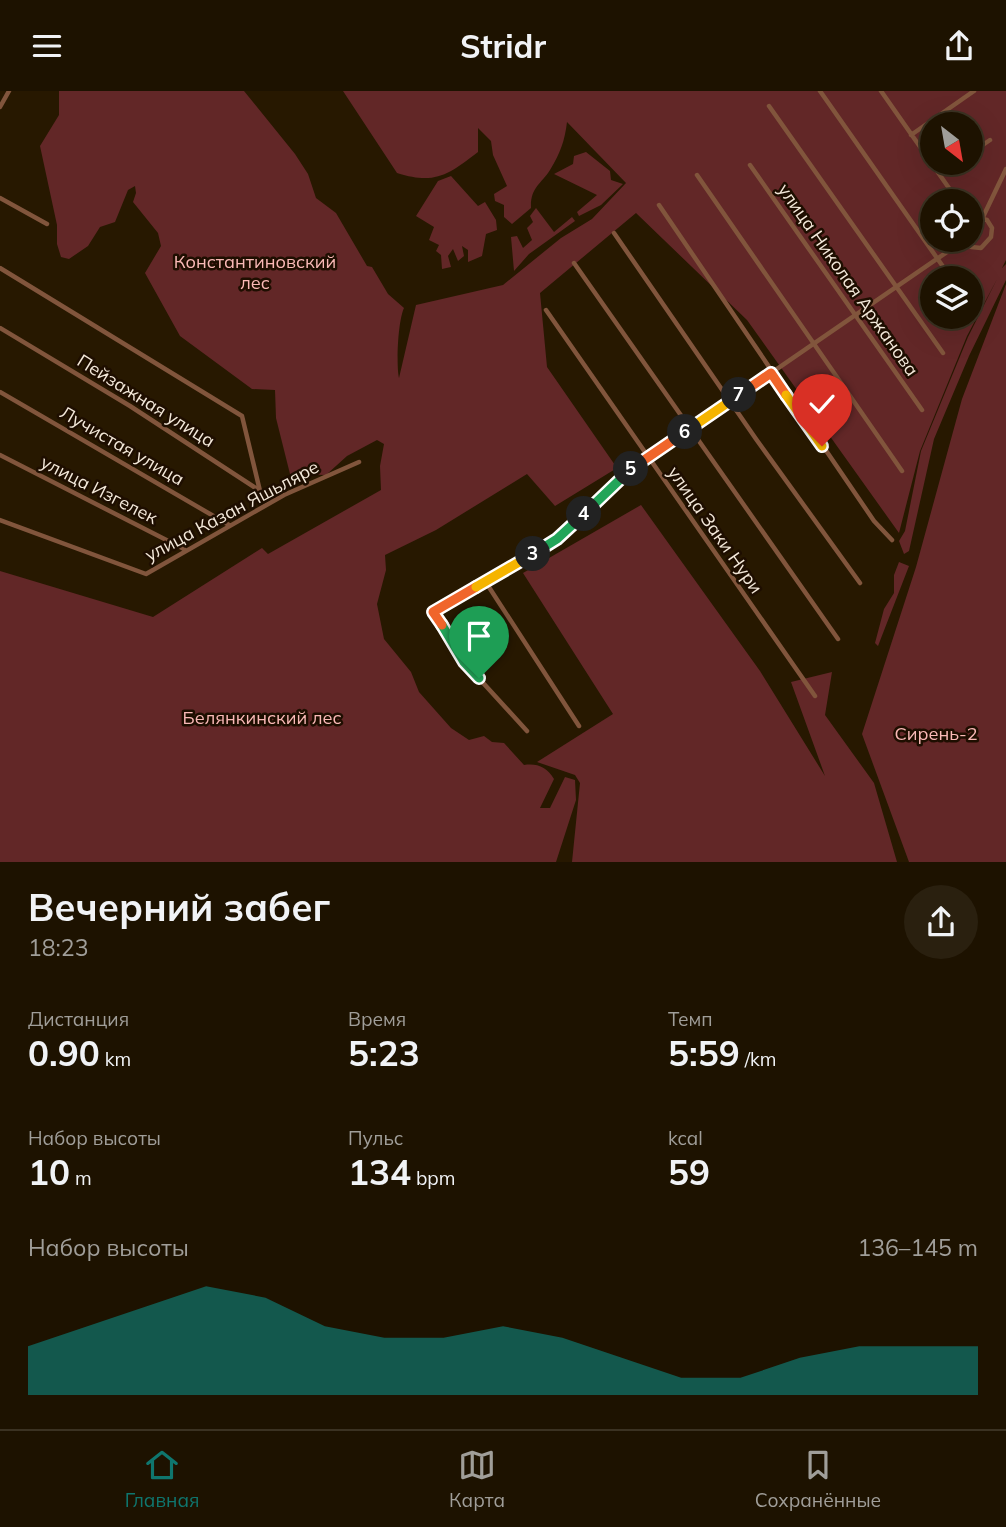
<!DOCTYPE html>
<html lang="ru">
<head>
<meta charset="utf-8">
<style>
	:root { --surface:#1d1200; --page:#2a200f; --text:#f1f3f6; --muted:#a09e99; --line:#3b3222; --accent:#0f766e }
	body { margin:0; font-family:Mulish,sans-serif; background:var(--page); color:var(--text); height:100vh; display:flex; flex-direction:column; font-size:26px; white-space:nowrap }
	* { box-sizing:border-box; margin:0 }
	p { font-size:23px; color:var(--muted) }
	.icon { flex:none; width:38px; height:38px; fill:none; stroke:currentColor; stroke-width:2; stroke-linecap:round; stroke-linejoin:round }
	.map { position:relative; height:771px; overflow:hidden }
	.details { display:flex; flex-direction:column; background:var(--surface); flex:1 }
	.details>* { flex:none }
	.needle { width:46px; rotate:149deg }
	.tools { position:absolute; left:920px; top:21px; display:grid; gap:14px }
	.tools a { display:grid; place-items:center; width:63px; height:63px; border-radius:50%; background:var(--surface); box-shadow:0 7px 28px #0002,0 0 0 2px var(--line); font-size:35px }
	.pin { position:absolute; display:grid; place-items:center; width:60px; height:60px; color:#fff; margin:-72px -30px; border-radius:50% 50% 50% 0; rotate:-45deg; box-shadow:0 0 7px #0007 }
	.pin .icon { rotate:45deg }
	.km { position:absolute; width:35px; height:35px; margin:-18px; border-radius:50%; background:#222; color:#fff; font-size:19px; line-height:35px; text-align:center }
	.round { display:grid; place-items:center; flex:none; width:74px; height:74px; border-radius:37px; background:var(--page) }
	.head { display:flex; align-items:center; justify-content:space-between; height:119px; padding:0 28px }
	h1 { font-size:38px; font-weight:700; line-height:52px }
	.stats { display:grid; grid-template-columns:repeat(3,1fr); gap:10px; height:119px; padding:7px 28px }
	.stats div { display:grid; align-content:center }
	.stats b { font-size:35px; font-weight:700 }
	.stats small { font-size:19px; font-weight:400 }
	.stats p { font-size:19px }
	.chart { height:196px; padding:14px 28px }
	.chart p { display:flex; justify-content:space-between }
	.chart svg { width:100%; height:126px; margin-top:7px; fill:var(--accent); opacity:.7 }
	header { display:flex; justify-content:space-between; align-items:center; height:91px; padding:0 28px; background:var(--surface); font-size:32px; font-weight:700 }
	.tabs { display:flex; justify-content:space-around; align-items:center; height:98px; border-top:2px solid var(--line); background:var(--surface); font-size:19px; color:var(--muted) }
	.tabs a { display:grid; justify-items:center; gap:4px }
	.tabs .active { color:var(--accent) }
	.map>svg:first-child { display:block }
</style>
</head>
<body>
<header><svg class="icon" aria-label="menu" viewBox="0 0 24 24"><path d="M4 6h16M4 12h16M4 18h16"/></svg>Stridr<svg class="icon" aria-label="share" viewBox="0 0 24 24"><path d="M12 15V3M7 8l5-5 5 5M5 13v7h14v-7"/></svg></header>
<div class="map">
<svg width="1006" height="771" viewBox="0 0 1006 771">
	<rect width="100%" height="100%" fill="#271800"/>
	<path fill="#622727" fill-rule="evenodd" d="M59,0H244L295,63L308,83L316,107L336,122L367,175L372,176L388,203L404,217C398,230 396,273 399,287L416,214L503,194L561,147L592,128L626,92L567,31C565,49 560,63 550,79C541,93 530,97 531,117L512,133L504,126V114L495,110L494,103L507,95L493,64L491,50L478,37V61C448,84 435,94 397,82L343,0H1006V169L1002,177L1006,173V189L969,265L934,348L909,460L904,463L899,450L905,440L921,360L968,246L997,188L967,245L920,360L899,442L747,229L636,122L540,202L547,276L617,377L555,415L527,383L436,439L385,464L386,479L377,513L384,548L411,581L419,601L451,637L469,649L484,645L492,651L504,652L524,674C537,672 547,676 554,688L540,717H550L565,686L575,689L576,709L556,771H0V480L153,526L262,457L268,463L381,399L380,375L384,353L377,349L347,365L326,384L290,383L276,327L275,299L252,298L180,245L145,182L161,155L158,142L133,111L136,102L135,95L128,99L115,131L100,136L88,155L69,168L61,166L57,153V134L40,55L59,24ZM933,33H971V72H933ZM933,110H971V149H933ZM933,187H971V226H933Z
		M586,61L610,80L611,89L623,93L601,114L579,125L577,121L597,104L554,83L573,73L574,65Z
		M451,85L478,115L485,111L496,129L497,139L486,143L482,165L468,171V159L462,155L464,165L458,170L453,158L448,165L451,176L442,178L441,164L436,160L439,154L429,149L434,136L416,125L438,90Z
		M536,117L554,141L572,126L575,130L529,163L514,180L511,146L517,145L523,157L532,149L527,137L533,131L530,125Z
		M1006,193V771H909L862,643L916,476L962,308Z
		M641,414L760,580L825,685L791,591L832,581L825,624L874,692L897,771H572L580,692L575,684L537,671L613,623L523,482Z
		M899,471L909,475L878,555L875,552L884,518L894,502V484Z"/>
	<g fill="none" stroke-linecap="round" stroke-linejoin="round">
		<path stroke="#81553c" stroke-width="4.5" d="M820,0L951,187
			M881,0L958,110
			M769,15L943,262
			M0,16L9,0
			M911,44L974,0
			M971,62L990,49
			M750,74L922,319
			M697,84L902,380
			M940,84L958,72
			M0,107L47,133
			M659,114L874,430L892,449
			M983,126L1006,78
			M614,142L756,348L860,492
			M962,149L971,156L981,157L991,146L992,137L987,129L971,125
			M574,172L838,548
			M0,177L242,325L260,400
			M546,219L815,605
			M0,237L130,315L274,409
			M0,301L229,434
			M0,364L184,458
			M0,429L146,483L284,404L359,371
			M485,490L579,635
			M527,640L464,571L433,521L557,448L624,383L963,150"/>
	</g>
	<g fill="none" stroke-linecap="round" stroke-linejoin="round">
		<defs>
			<path id="split-1" d="M442,534L464,571L479,587"/>
			<path id="split-2" d="M442,534L433,521L476,496"/>
			<path id="split-3" d="M476,496L533,463"/>
			<path id="split-4" d="M533,463L557,448L584,423"/>
			<path id="split-5" d="M584,423L631,378"/>
			<path id="split-6" d="M631,378L685,341"/>
			<path id="split-7" d="M685,341L739,304"/>
			<path id="split-8" d="M739,304L771,282L786,304"/>
			<path id="split-9" d="M786,304L822,355"/>
		</defs>
		<use href="#split-1" stroke="#fff" stroke-width="14"/>
		<use href="#split-2" stroke="#fff" stroke-width="14"/>
		<use href="#split-3" stroke="#fff" stroke-width="14"/>
		<use href="#split-4" stroke="#fff" stroke-width="14"/>
		<use href="#split-5" stroke="#fff" stroke-width="14"/>
		<use href="#split-6" stroke="#fff" stroke-width="14"/>
		<use href="#split-7" stroke="#fff" stroke-width="14"/>
		<use href="#split-8" stroke="#fff" stroke-width="14"/>
		<use href="#split-9" stroke="#fff" stroke-width="14"/>
		<use href="#split-1" stroke="#22a559" stroke-width="9"/>
		<use href="#split-2" stroke="#f0652b" stroke-width="9"/>
		<use href="#split-3" stroke="#f5b400" stroke-width="9"/>
		<use href="#split-4" stroke="#22a559" stroke-width="9"/>
		<use href="#split-5" stroke="#22a559" stroke-width="9"/>
		<use href="#split-6" stroke="#f0652b" stroke-width="9"/>
		<use href="#split-7" stroke="#f5b400" stroke-width="9"/>
		<use href="#split-8" stroke="#f0652b" stroke-width="9"/>
		<use href="#split-9" stroke="#f5b400" stroke-width="9"/>
	</g>
	<g text-anchor="middle" stroke-width="5" stroke-linejoin="round" paint-order="stroke">
		<g font-size="18" fill="#fab9b6" stroke="#1e0e00">
			<text x="255" y="177">Константиновский<tspan x="255" dy="21">лес</tspan></text>
			<text x="262" y="633">Белянкинский лес</text>
			<text x="936" y="649">Сирень-2</text>
		</g>
		<g font-size="18" fill="#f4e9da" stroke="#1e0e00">
			<text transform="translate(848 189) rotate(55)" y="6">улица Николая Аржанова</text>
			<text transform="translate(146 310) rotate(32)" y="6">Пейзажная улица</text>
			<text transform="translate(122 355) rotate(30)" y="6">Лучистая улица</text>
			<text transform="translate(99 399) rotate(27)" y="6">улица Изгелек</text>
			<text transform="translate(232 420) rotate(-28)" y="6">улица Казан Яшьляре</text>
			<text transform="translate(715 439) rotate(55)" y="6">улица Заки Нури</text>
		</g>
	</g>
</svg>
<div class="tools">
<a><svg class="needle" viewBox="-14 -14 28 28"><path d="M0-13l5 13h-10z" fill="#e53935"/><path d="M0 13l5-13h-10z" fill="#a09e99"/></svg></a>
<a><svg class="icon" aria-label="locate" viewBox="0 0 24 24"><circle cx="12" cy="12" r="6"/><path d="M12 2v4M12 18v4M2 12h4M18 12h4"/></svg></a>
<a><svg class="icon" aria-label="layers" viewBox="0 0 24 24"><path d="M12 4l9 5-9 5-9-5zM3 14l9 5 9-5"/></svg></a>
</div>
<div class="pin" style="left:479px;top:587px;background:#1e9e55"><svg class="icon" aria-label="arrive" viewBox="0 0 24 24"><path d="M6 21V4h12l-3 4 3 4H6"/></svg></div>
<div class="pin" style="left:822px;top:355px;background:#d93025"><svg class="icon" aria-label="check" viewBox="0 0 24 24"><path d="M5 12l5 5 9-10"/></svg></div>
<b class="km" style="left:533px;top:463px">3</b>
<b class="km" style="left:584px;top:423px">4</b>
<b class="km" style="left:631px;top:378px">5</b>
<b class="km" style="left:685px;top:341px">6</b>
<b class="km" style="left:739px;top:304px">7</b>
</div>
<section class="details">
<div class="head"><div><h1>Вечерний забег</h1><p>18:23</p></div><a class="round"><svg class="icon" aria-label="share" viewBox="0 0 24 24"><path d="M12 15V3M7 8l5-5 5 5M5 13v7h14v-7"/></svg></a></div>
<div class="stats">
<div><p>Дистанция</p><b>0.90<small> km</small></b></div>
<div><p>Время</p><b>5:23</b></div>
<div><p>Темп</p><b>5:59<small> /km</small></b></div>
</div>
<div class="stats">
<div><p>Набор высоты</p><b>10<small> m</small></b></div>
<div><p>Пульс</p><b>134<small> bpm</small></b></div>
<div><p>kcal</p><b>59</b></div>
</div>
<div class="chart"><p><span>Набор высоты</span>136–145 m</p>
<svg viewBox="0 0 160 44" preserveAspectRatio="none"><path d="M0 44V27L10 20L20 13L30 6L40 10L50 20L60 24L70 24L80 20L90 24L100 31L110 38L120 38L130 31L140 27L150 27L160 27V44z"/></svg>
</div>
</section>
<nav class="tabs">
<a class="active"><svg class="icon" aria-label="home" viewBox="0 0 24 24"><path d="M3 11l9-7 9 7M6 9v11h12V9"/></svg>Главная</a>
<a><svg class="icon" aria-label="map" viewBox="0 0 24 24"><path d="M3 6l6-2 6 2 6-2v14l-6 2-6-2-6 2zM9 4v14M15 6v14"/></svg>Карта</a>
<a><svg class="icon" aria-label="saved" viewBox="0 0 24 24"><path d="M7 4h10v16l-5-4-5 4z"/></svg>Сохранённые</a>
</nav>
</body>
</html>
